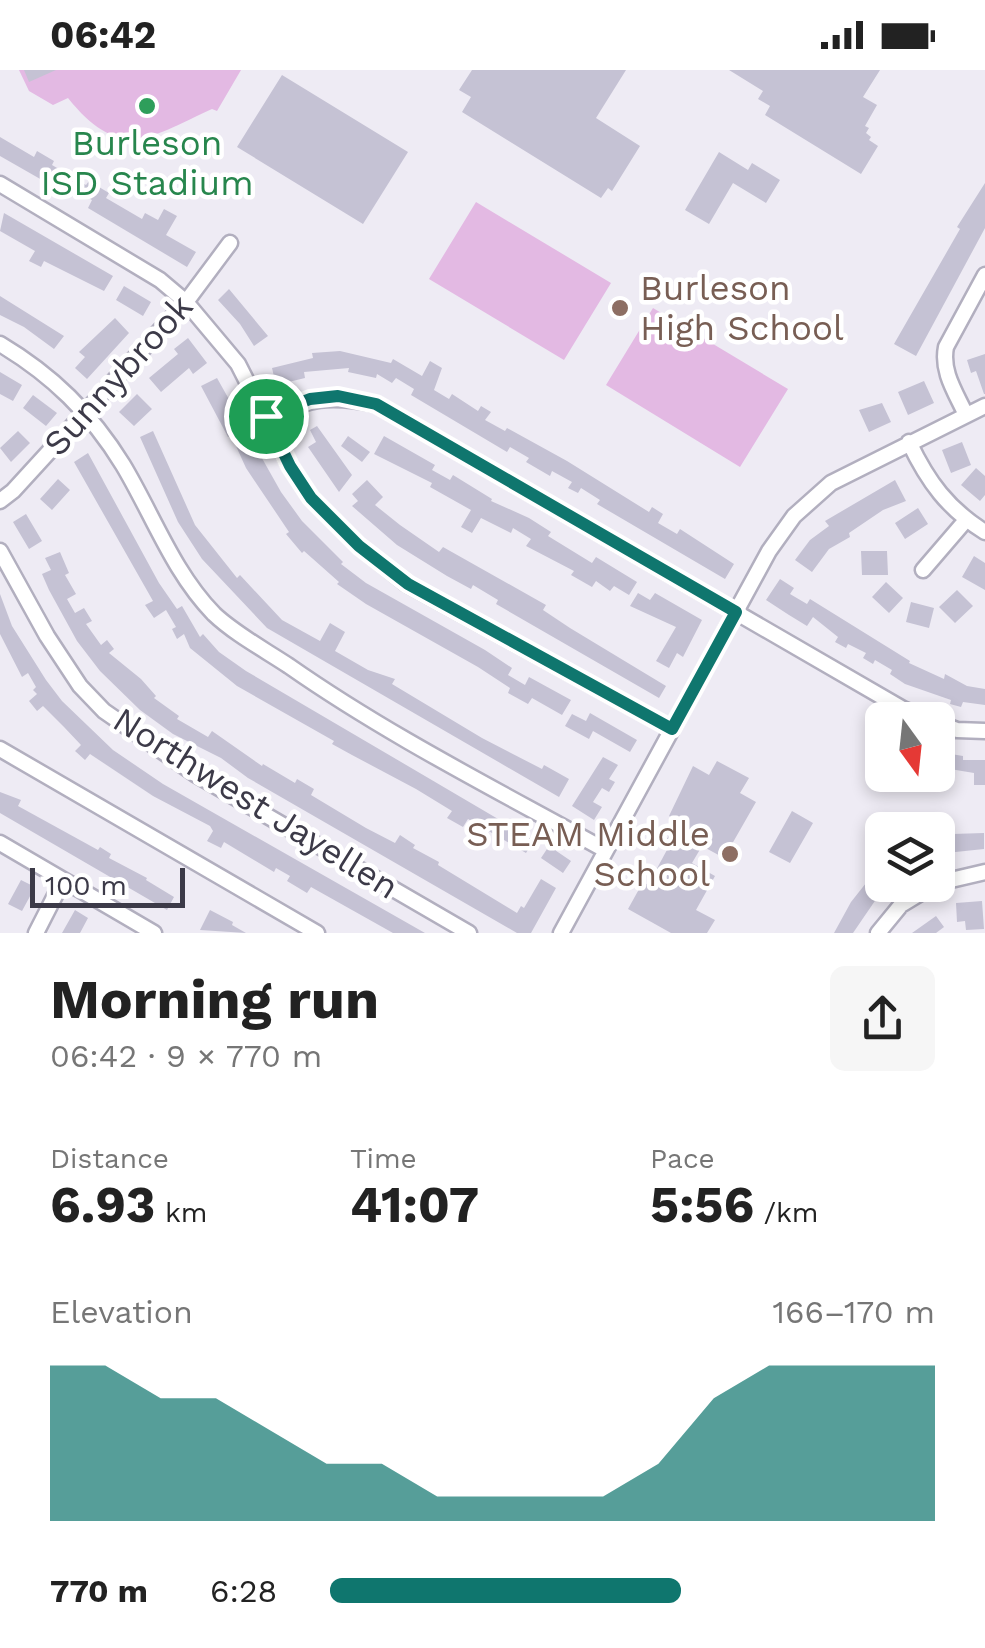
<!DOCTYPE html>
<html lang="en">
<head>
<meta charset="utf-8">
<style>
	:root { --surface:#fff; --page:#f6f6f6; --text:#222; --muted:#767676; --accent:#0f766e }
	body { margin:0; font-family:"Work Sans",sans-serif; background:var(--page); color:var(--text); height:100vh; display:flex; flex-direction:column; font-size:38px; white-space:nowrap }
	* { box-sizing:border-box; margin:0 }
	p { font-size:32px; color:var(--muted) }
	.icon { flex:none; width:55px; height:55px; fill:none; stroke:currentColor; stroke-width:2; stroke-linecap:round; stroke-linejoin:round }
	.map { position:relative; height:863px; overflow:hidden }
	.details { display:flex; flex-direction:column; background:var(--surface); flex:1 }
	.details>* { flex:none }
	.needle { width:65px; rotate:165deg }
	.buttons { position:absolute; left:865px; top:632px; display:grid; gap:20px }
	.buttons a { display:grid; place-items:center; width:90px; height:90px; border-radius:15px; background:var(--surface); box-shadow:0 5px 15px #0003; font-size:50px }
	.scale { position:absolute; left:30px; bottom:25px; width:155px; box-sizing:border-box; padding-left:10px; border:5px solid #3c3a48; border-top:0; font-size:28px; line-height:35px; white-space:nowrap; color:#3c3a48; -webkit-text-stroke:8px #fff; paint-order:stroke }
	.pin { position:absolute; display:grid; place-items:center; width:85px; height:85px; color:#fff; margin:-42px; border:5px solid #fff; border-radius:50%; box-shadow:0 2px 10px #0007 }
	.round { display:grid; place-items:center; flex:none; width:105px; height:105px; border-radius:15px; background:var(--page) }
	.head { display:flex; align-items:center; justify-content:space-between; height:170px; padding:0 50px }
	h1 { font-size:55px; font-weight:700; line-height:75px }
	.stats { display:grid; grid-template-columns:repeat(3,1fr); gap:15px; height:170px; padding:10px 50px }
	.stats div { display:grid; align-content:center }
	.stats b { font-size:50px; font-weight:700 }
	.stats small { font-size:28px; font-weight:400 }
	.stats p { font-size:28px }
	.chart { height:280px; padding:20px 50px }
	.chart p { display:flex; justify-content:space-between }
	.chart svg { width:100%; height:180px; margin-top:10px; fill:var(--accent); opacity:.7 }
	ul { padding:0 50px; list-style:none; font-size:32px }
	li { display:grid; grid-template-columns:160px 120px 1fr; align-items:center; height:75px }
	li i { height:25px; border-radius:12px; background:var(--accent) }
	.status { display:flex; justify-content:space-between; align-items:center; height:70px; padding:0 50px; background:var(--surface); direction:ltr }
	.status svg { height:28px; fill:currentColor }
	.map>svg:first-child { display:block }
</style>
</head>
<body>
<div class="status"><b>06:42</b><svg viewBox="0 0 49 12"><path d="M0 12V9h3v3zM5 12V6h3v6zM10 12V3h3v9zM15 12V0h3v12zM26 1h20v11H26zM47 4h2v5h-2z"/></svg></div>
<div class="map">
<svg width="985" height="863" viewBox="0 0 985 863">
	<rect width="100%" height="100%" fill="#eeebf4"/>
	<path fill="#e3b9e3" d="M19,0H241L217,41L212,39C151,67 120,93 68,28L53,35L29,21Z
		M476,132L611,213L564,290L429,209Z
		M653,238L788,319L740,397L606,315Z"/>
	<path fill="#c5c2d4" d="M24,0H56L29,12Z
		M472,0H626L596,48L640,76L612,121L608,118L601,128L462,42L471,27L459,20Z
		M729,0H880L863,27L877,35L865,56L869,58L866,63L871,67L869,70L878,76L861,104L765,45L770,36L758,29L763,21Z
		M282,5L408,82L363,154L237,77Z
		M0,67L34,87L37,81L54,91L52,95L86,115L89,111L109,123L106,128L142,149L145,143L158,150L164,139L177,146L166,165L196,182L187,197L88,138L92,130L74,120L70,126L0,86Z
		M719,82L748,100L752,93L780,110L766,133L733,113L709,154L685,140Z
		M985,113V158L916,286L894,274L960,159L957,157Z
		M4,143L113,206L104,221L44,191L41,197L29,191L35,181L0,161Z
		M124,216L151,232L143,246L116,230Z
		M229,219L268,266L254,276L240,254L218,230Z
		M0,226L64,266L54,279L24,257L0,245Z
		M115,248L129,263L87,309L75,298L85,287L79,282Z
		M188,268L207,293L193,304L189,298L161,322L149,308L178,284L174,279Z
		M340,281L391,293L393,289L422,306L430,291L442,298L434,320L449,329L452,324L478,341L481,336L491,342L485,350L505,361L507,358L567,391L649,442L652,437L663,444L658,453L677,464L680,459L734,494L725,509L597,434L600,430L581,418L578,423L568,418L572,412L552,401L550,406L526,392L529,388L510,377L507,382L411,325L414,319L396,308L392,313L377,304L376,308L348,302L349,298L304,302L305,308L276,315L272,298L313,288L312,283Z
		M985,284V324H984L976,301L971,303L967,290Z
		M0,302L22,315L13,331L0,324Z
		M217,308L281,422L302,451L343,492L341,494L366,513L485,580L512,598L508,605L525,615L529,607L571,630L562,645L532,628L528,634L508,623L510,618L478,597L366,534L337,514L339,512L304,481L302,483L286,464L289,462L246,398L231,365L228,367L201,316Z
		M924,311L934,333L908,345L898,322Z
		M137,324L152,339L134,356L119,342Z
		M33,325L57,343L46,356L23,338Z
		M882,333L891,352L869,362L859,340Z
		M317,356L352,405L339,422L308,377L316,372L310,360Z
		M18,361L30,373L11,392L0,378Z
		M153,361L195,455L237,508L240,505L282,550L320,571L330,553L345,562L335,581L368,600L395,609L392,614L482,668L542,699L544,695L569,709L559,727L267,558L202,489L178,452L140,367Z
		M348,366L370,382L362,392L341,376Z
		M384,366L435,395L432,400L450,410L453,405L492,429L491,431L529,448L551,462L548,466L592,493L596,487L637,512L629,525L614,516L610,521L596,511L592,517L571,505L574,501L526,476L531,469L513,458L511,463L481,448L472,463L461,457L471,440L430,417L432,413L374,384Z
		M962,372L971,395L951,403L942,380Z
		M88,383L159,513L177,539L182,536L200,567L203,564L219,582L246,601L534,770L526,783L468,749L463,757L447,748L452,741L416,719L352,685L332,674L334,671L237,616L190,578L184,564L177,569L172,559L176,557L166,540L154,548L145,535L153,531L74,392Z
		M976,398L985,406V425L980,431L961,415Z
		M58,409L70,420L52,440L40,429Z
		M367,410L383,427L375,435L400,455L439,482L443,477L546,535L543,540L570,558L666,616L659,628L496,534L498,530L473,515L471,519L447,506L397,475L352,436L358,431L352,424Z
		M895,410L906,431L883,440L849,463L850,467L829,479L812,502L795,490L810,470L829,456L825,451Z
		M918,438L928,454L905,469L895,453Z
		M26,444L42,471L29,479L13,452Z
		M861,481H887L888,505H862Z
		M60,482L69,503L65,505L76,524L67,529L75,543L84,538L92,551L86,554L101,575L107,570L114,579L109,583L141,609L156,626L154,628L179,646L177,649L208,667L212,661L262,696L263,694L295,713L297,709L314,719L311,725L366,758L395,773L400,765L415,775L413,778L439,792L438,795L517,843L521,836L524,838L541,809L556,818L531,863H517L248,708L221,688L173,664L140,640L100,601L77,571L49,520L42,504L51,500L45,488Z
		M974,486L985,493V520L962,507Z
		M780,509L794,518L790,524L807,534L810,529L910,591L909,593L944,609L945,604L967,616L985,619V635L963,632L961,637L950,634L951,630L905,614L890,604L892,600L875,590L873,594L863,588L866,583L848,574L846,578L835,572L838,567L813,547L807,556L789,545L766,530Z
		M886,512L903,528L889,543L872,527Z
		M957,520L973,536L955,553L939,537Z
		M638,523L650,530L655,523L702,550L683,587L677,583L669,598L656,591L676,557L630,536Z
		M0,524L12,556L46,610L62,631L113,680L163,714L425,863H393L311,817L307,823L287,811L290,806L276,798L274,802L224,772L221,778L207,771L213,761L210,756L153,726L90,684L85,690L75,681L81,675L64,657L43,636L37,641L29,631L37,624L33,620L36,617L28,603L22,607L0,564Z
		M911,532L934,538L929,558L906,552Z
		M590,643L637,670L630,682L593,661L589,669L565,656L572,644L586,651Z
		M939,682L963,686V690H985V715H974V703L938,697Z
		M603,687L618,695L609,709L615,712L609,722L602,718L593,732L602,737L594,750L572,736Z
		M717,691L749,708L740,723L756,732L724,788L702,776L692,793L715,806L696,840L715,850L707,863H671L628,839L643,812L648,815L668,778L663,776L677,751L669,746L693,696L709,705Z
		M0,722L21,730L18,736L98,780L100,777L111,784L109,788L147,808L146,810L174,827L167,840L0,743Z
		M792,741L813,753L790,793L769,782Z
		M949,755L952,764L984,763V779L946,783L945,778L938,780L939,758Z
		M549,776L571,791L563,803L541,788Z
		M882,796V815H891L881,822L853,863H834L851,832L870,808L868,805Z
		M21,810L35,817L22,841L8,834Z
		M982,831L984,859L966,860L965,851L957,852L956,833Z
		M75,840L88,848L80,863H62Z
		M210,840L233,852L232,855L246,863L200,860Z
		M936,846L944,857L936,863H912Z"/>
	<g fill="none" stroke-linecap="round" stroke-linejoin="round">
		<defs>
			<path id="minor" d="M0,114L160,210L186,232L238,294L290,396L311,428L359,476L407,514L672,659
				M0,274C52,305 91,343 123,395C153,445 173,502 214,544C235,564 265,580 289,596C389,666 499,721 605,780
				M966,345C956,323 941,302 946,277L985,205
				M266,346C312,329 327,324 376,334L903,639L928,650
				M909,372C928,412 948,439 985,462
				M0,431L13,421L186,232L230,173
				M0,481L47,566L80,616L104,641L195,704L469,863
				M923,500L966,450
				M938,653L957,660L985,661
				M0,679L317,863
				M0,773L154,863
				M938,813L985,802
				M36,863L63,810
				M561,863L769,481L794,446L831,413L985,336
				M878,863L901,835L934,815"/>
		</defs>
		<use href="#minor" stroke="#b2afbf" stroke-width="19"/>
		<use href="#minor" stroke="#fff" stroke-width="14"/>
	</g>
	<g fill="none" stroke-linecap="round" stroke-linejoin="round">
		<defs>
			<path id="route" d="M338,326L376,334L736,542L672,659L408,514L359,476L311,428L290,396L266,346L310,329Z"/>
		</defs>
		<use href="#route" stroke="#fff" stroke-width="20"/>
		<use href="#route" stroke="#0f766e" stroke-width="12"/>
	</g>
	<circle fill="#2e9e5b" stroke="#fff" stroke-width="4" cx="147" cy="36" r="10"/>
	<g fill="#8d6e63" stroke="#fff" stroke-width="4">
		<circle cx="620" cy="238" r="10"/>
		<circle cx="730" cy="784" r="10"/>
	</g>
	<g text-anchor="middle" stroke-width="9" stroke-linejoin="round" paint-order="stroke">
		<g font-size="35" fill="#27864d" stroke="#fff">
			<text x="147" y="85">Burleson<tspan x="147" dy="40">ISD Stadium</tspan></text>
		</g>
		<g font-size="35" fill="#785e54" stroke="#fff" text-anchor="start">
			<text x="640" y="230">Burleson<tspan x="640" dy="40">High School</tspan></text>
			<text x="710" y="776" text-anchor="end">STEAM Middle<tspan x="710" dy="40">School</tspan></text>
		</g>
		<g font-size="35" fill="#3c3a48" stroke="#fff">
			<text transform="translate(118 305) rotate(-48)" y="12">Sunnybrook</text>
			<text transform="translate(256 733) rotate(32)" y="12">Northwest Jayellen</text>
		</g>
	</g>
</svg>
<div class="buttons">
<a><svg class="needle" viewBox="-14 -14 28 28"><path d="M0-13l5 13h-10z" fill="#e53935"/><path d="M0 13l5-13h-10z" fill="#767676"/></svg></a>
<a><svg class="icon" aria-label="layers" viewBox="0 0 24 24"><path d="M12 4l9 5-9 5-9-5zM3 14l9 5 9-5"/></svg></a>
</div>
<div class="scale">100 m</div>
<div class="pin" style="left:266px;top:346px;background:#1e9e55"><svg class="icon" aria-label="arrive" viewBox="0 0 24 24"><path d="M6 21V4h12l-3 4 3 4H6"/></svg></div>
</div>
<section class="details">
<div class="head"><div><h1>Morning run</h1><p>06:42 · 9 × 770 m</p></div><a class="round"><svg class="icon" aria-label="share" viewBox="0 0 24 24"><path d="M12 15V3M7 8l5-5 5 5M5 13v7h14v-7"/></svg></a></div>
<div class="stats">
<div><p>Distance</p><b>6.93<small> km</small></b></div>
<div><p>Time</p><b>41:07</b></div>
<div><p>Pace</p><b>5:56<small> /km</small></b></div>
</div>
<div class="chart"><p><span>Elevation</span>166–170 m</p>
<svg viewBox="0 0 160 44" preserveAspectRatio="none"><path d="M0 44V6L10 6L20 14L30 14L40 22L50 30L60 30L70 38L80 38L90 38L100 38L110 30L120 14L130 6L140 6L150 6L160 6V44z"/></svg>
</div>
<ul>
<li><b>770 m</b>6:28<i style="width:58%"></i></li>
</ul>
</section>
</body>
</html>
